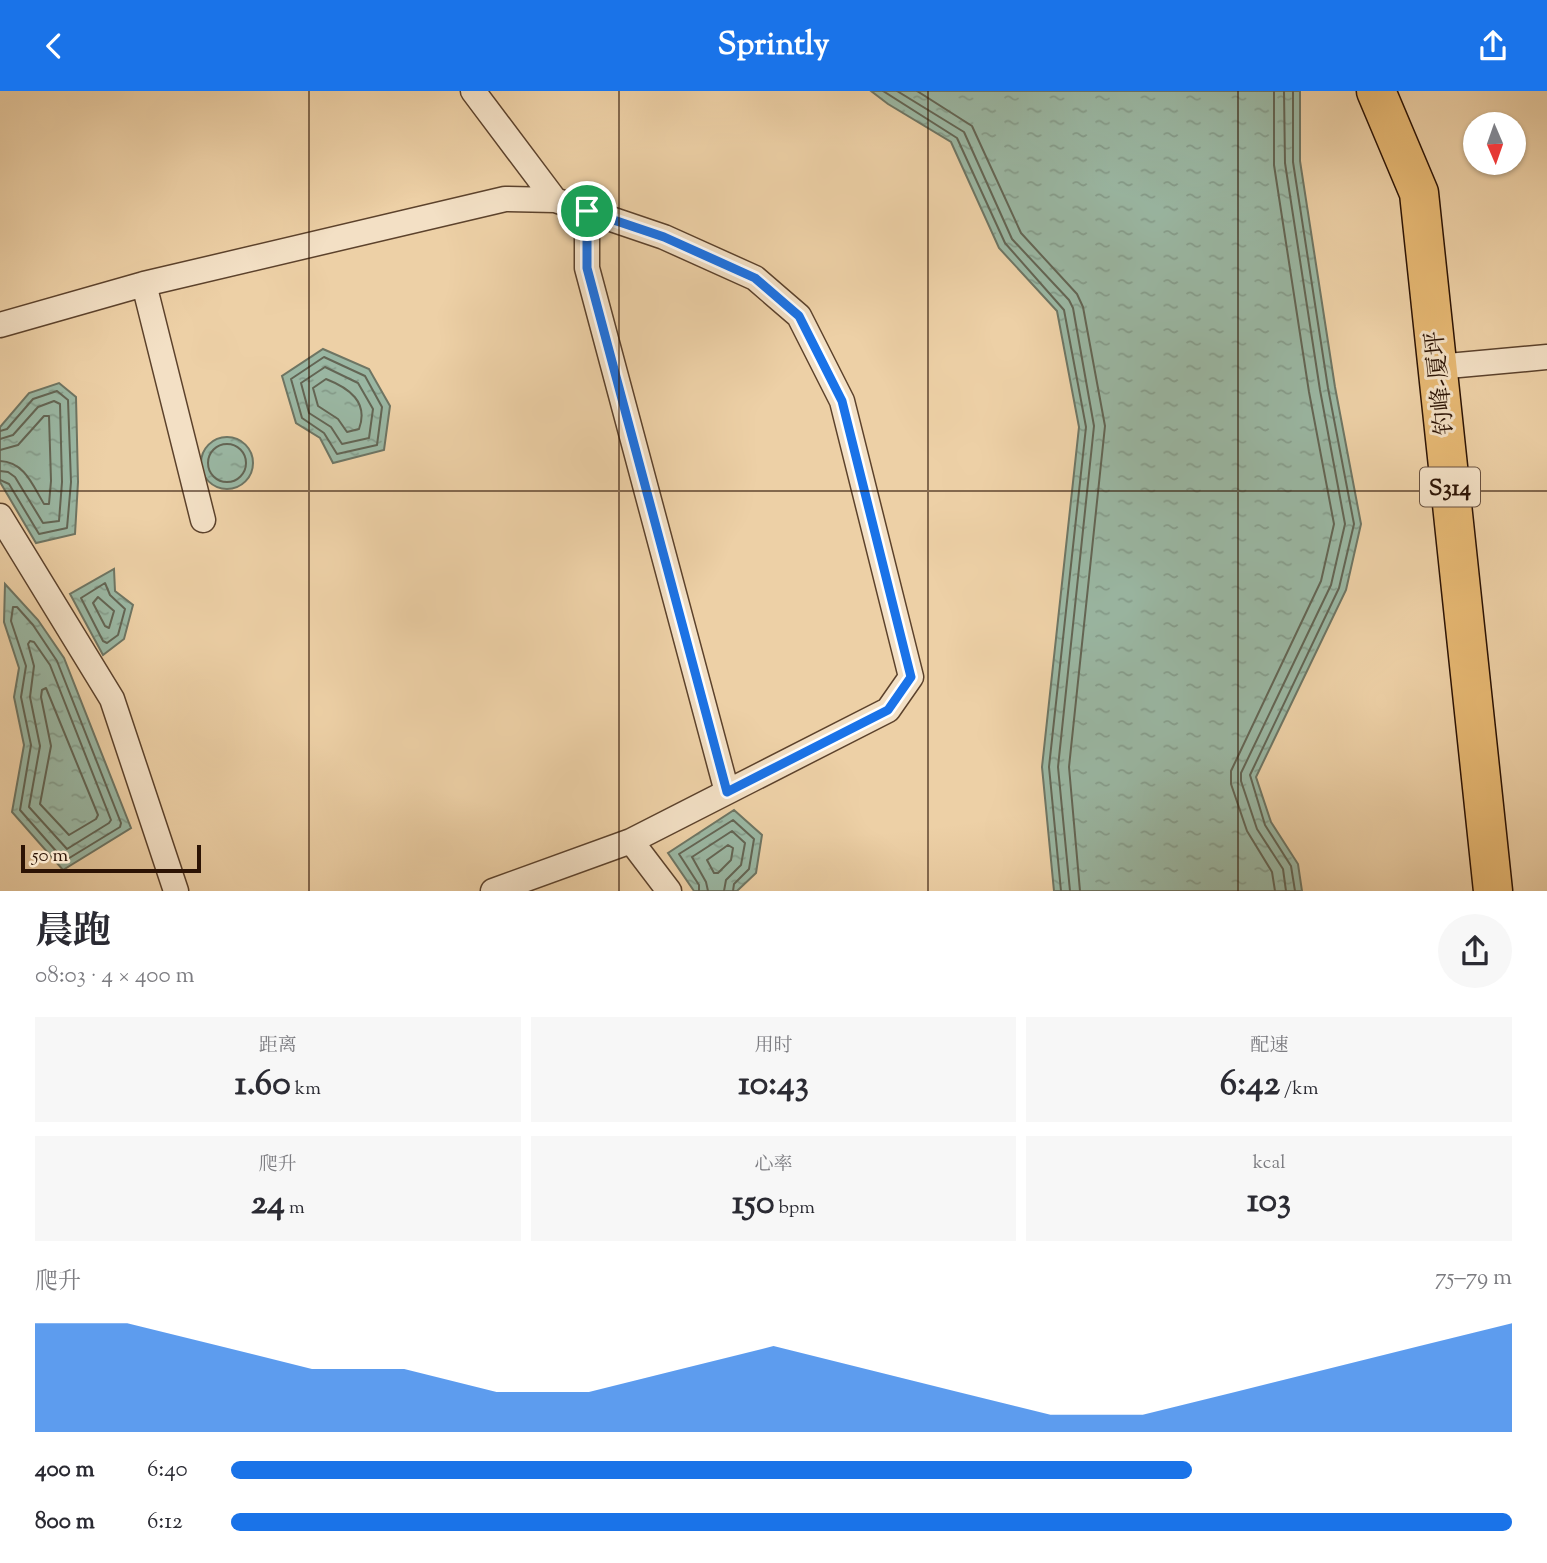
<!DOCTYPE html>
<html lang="zh">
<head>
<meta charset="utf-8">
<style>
	:root { --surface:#fff; --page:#f7f7f7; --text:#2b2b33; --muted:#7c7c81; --accent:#1a73e8 }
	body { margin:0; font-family:"Sorts Mill Goudy","Noto Serif SC",serif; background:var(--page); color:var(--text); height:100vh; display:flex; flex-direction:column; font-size:26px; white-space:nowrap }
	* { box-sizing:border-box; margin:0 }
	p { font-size:23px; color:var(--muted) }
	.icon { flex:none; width:38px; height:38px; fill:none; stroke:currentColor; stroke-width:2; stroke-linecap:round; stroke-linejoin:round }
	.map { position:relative; height:800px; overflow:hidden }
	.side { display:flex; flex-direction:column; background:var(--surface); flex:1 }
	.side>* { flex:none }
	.needle { width:46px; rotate:178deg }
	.tools { position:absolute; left:1463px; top:21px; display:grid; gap:14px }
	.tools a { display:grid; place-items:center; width:63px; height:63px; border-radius:50%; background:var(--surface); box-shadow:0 2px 5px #0004; font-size:35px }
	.scale { position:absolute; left:21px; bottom:18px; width:180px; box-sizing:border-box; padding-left:7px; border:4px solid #2c1304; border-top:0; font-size:19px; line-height:24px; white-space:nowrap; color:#2c1304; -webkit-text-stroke:5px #f3e0c5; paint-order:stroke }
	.pin { position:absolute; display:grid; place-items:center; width:60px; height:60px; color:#fff; margin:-30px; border:4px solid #fff; border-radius:50%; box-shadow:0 2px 7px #0007 }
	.round { display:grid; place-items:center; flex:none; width:74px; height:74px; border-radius:37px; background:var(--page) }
	.headline { display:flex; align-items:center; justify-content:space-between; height:119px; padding:0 35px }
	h1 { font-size:38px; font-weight:700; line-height:52px }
	.stats { display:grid; grid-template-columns:repeat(3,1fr); gap:10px; height:119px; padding:7px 35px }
	.stats div { display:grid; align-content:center; border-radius:0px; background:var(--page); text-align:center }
	.stats b { font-size:35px; font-weight:700 }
	.stats small { font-size:19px; font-weight:400 }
	.stats p { font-size:19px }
	.chart { height:196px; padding:14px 35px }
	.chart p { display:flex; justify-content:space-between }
	.chart svg { width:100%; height:126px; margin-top:7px; fill:var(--accent); opacity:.7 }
	ul { padding:0 35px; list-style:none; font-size:23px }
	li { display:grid; grid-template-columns:112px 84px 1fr; align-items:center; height:52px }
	li i { height:18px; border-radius:9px; background:var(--accent) }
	header { display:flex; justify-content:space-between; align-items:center; height:91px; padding:0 35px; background:var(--accent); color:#fff; font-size:32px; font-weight:700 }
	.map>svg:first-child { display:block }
</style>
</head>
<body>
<header><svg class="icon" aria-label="back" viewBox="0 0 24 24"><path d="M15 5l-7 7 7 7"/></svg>Sprintly<svg class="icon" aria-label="share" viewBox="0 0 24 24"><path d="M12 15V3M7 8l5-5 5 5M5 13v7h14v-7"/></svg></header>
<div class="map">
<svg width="1547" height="800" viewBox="0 0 1547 800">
	<defs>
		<pattern id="water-ripples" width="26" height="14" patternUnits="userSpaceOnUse" patternTransform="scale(1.75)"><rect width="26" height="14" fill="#9ab7a3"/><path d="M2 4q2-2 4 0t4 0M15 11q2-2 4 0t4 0" fill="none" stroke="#859c8b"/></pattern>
	</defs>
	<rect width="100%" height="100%" fill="#edd0a6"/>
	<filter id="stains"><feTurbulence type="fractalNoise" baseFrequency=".00286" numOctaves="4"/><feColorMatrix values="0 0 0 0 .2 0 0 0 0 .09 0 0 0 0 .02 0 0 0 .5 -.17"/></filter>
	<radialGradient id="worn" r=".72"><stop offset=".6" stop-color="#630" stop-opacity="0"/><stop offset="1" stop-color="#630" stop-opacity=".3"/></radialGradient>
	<path fill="url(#water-ripples)" stroke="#6e7563" stroke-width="2" d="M871,0H1300V70L1335,296L1361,433L1346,499L1256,686L1271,731L1298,773L1302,800H1054L1042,676L1079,336L1057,220L999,157L951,51L888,13Z
		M323,258L369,278L390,315L384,359L333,372L320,347L296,332L282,285Z
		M59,292L76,306L78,391L75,443L36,452L0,391V336L29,302Z
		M201 372a26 26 0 1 1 52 0a26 26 0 1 1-52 0Z
		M114,478L115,500L133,514L124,548L103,564L70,503Z
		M5,493L38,529L64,567L131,737L63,779L12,721L24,654L14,606L19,577L4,531Z
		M734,719L762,744L756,782L737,800H694L668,762Z"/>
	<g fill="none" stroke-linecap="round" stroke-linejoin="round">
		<path stroke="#636554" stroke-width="2" d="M883,0L957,47L1005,152L1064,219L1086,336L1049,676L1061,800
			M897,0L964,41L1012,148L1069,209L1073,217L1094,335L1058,676L1070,800
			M917,0L972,35L1021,142L1077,203L1083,216L1105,335L1069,676L1080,800
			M1274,0V74L1309,301L1334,433L1321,490L1231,680V693L1247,740L1272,781L1275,800
			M1284,0L1285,72L1320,299L1345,433L1331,494L1241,682V690L1257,738L1283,778L1286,800
			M1293,0V71L1328,297L1354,433L1339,497L1250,684L1265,734L1291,775L1295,800
			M324,266L365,285L382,316L377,354L337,363L324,342L302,327L291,288Z
			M325,276L358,292L373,318L369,347L342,353L331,336L309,322L301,292Z
			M326,288C349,297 369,311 359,338L347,341L338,328L318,315L313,297Z
			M0,340L7,338L33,308L57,300L68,309L71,391L67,437L39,443L9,393L0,389
			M0,348L13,344L38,316L54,310L60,313L62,391L59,430L43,432L15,386L8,381L0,380
			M208 372a19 19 0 1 1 38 0a19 19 0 1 1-38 0Z
			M0,359L18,354L44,325H49L51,390L49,413H44C33,395 25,371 0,370
			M105,492L110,504L125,518L118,544L107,552L103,550L81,507Z
			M98,506L114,520L109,537L105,535L93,512Z
			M13,516H17L33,534L57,570L121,732L120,736L66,769L63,768L20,719L31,654L21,606L26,575L11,530Z
			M30,550L34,551L50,574L111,729L109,732L67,758L29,716L40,655L30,606L34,575L28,553Z
			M46,597L98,724L96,728L69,744L40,713L51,655L41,606L42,599Z
			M728,754L733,757L731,769L718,782H714L707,769Z
			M699,800V794L679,763L733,729L754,748L749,778L734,793L733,800
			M708,800L706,791L692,766L732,740L745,752L741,774L726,789L724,800"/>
		<defs>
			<path id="street" d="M473,0L555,109
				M587,120V177L727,701
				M144,193L203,429
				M0,234L144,193L505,108L555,109L664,146L755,187L799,225L842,310L911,586L888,619L631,750
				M1437,276L1547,266
				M0,425L112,608L176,800
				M493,800L631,750L669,800"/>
			<path id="primary" d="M1376,0L1419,102L1493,800"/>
		</defs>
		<use href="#street" stroke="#5c422c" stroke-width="27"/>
		<use href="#primary" stroke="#2c1304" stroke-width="41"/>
		<use href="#street" stroke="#f3e0c5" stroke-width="24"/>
		<use href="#primary" stroke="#e6b873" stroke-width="38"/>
	</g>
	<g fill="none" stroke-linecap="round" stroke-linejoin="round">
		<defs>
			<path id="route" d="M587,120L664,146L755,187L799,225L842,310L911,586L888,619L727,701L587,177Z"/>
		</defs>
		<use href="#route" stroke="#fff" stroke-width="14"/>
		<use href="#route" stroke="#1a73e8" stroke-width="9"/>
	</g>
	<path fill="none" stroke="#2c1304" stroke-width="2" stroke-opacity="0.55" d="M309,0V800M619,0V800M928,0V800M1238,0V800M0,400H1547"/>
	<g text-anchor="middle" stroke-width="6" stroke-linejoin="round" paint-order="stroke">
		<rect fill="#f3e0c5" stroke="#68503e" stroke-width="2" x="1420" y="376.5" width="60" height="39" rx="5"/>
		<g font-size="23" font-weight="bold" fill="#2c1304">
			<text x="1450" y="404">S314</text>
		</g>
		<g font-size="24" fill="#2c1304" stroke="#f3e0c5">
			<text transform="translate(1439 292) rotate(-96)" y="8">钓峰-厦坪</text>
		</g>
	</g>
	<rect width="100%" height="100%" filter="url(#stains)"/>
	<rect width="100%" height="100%" fill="url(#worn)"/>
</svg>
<div class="tools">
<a><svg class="needle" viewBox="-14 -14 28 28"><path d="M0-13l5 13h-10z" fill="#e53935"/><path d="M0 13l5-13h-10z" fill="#7c7c81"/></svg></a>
</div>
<div class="scale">50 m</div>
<div class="pin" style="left:587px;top:120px;background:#1e9e55"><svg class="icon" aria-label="arrive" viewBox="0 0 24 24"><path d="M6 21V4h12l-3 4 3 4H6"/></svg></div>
</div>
<section class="side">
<div class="headline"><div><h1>晨跑</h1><p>08:03 · 4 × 400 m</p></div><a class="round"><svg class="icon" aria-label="share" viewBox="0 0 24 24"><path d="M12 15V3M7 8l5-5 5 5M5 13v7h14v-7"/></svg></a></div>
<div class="stats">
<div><p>距离</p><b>1.60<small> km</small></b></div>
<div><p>用时</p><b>10:43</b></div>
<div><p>配速</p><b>6:42<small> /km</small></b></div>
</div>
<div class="stats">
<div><p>爬升</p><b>24<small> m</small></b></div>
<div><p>心率</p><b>150<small> bpm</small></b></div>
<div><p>kcal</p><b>103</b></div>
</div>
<div class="chart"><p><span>爬升</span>75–79 m</p>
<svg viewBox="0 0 160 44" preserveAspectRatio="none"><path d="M0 44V6L10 6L20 14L30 22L40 22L50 30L60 30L70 22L80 14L90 22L100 30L110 38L120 38L130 30L140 22L150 14L160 6V44z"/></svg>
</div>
<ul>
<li><b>400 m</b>6:40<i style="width:75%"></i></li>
<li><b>800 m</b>6:12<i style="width:100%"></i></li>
</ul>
</section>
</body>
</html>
